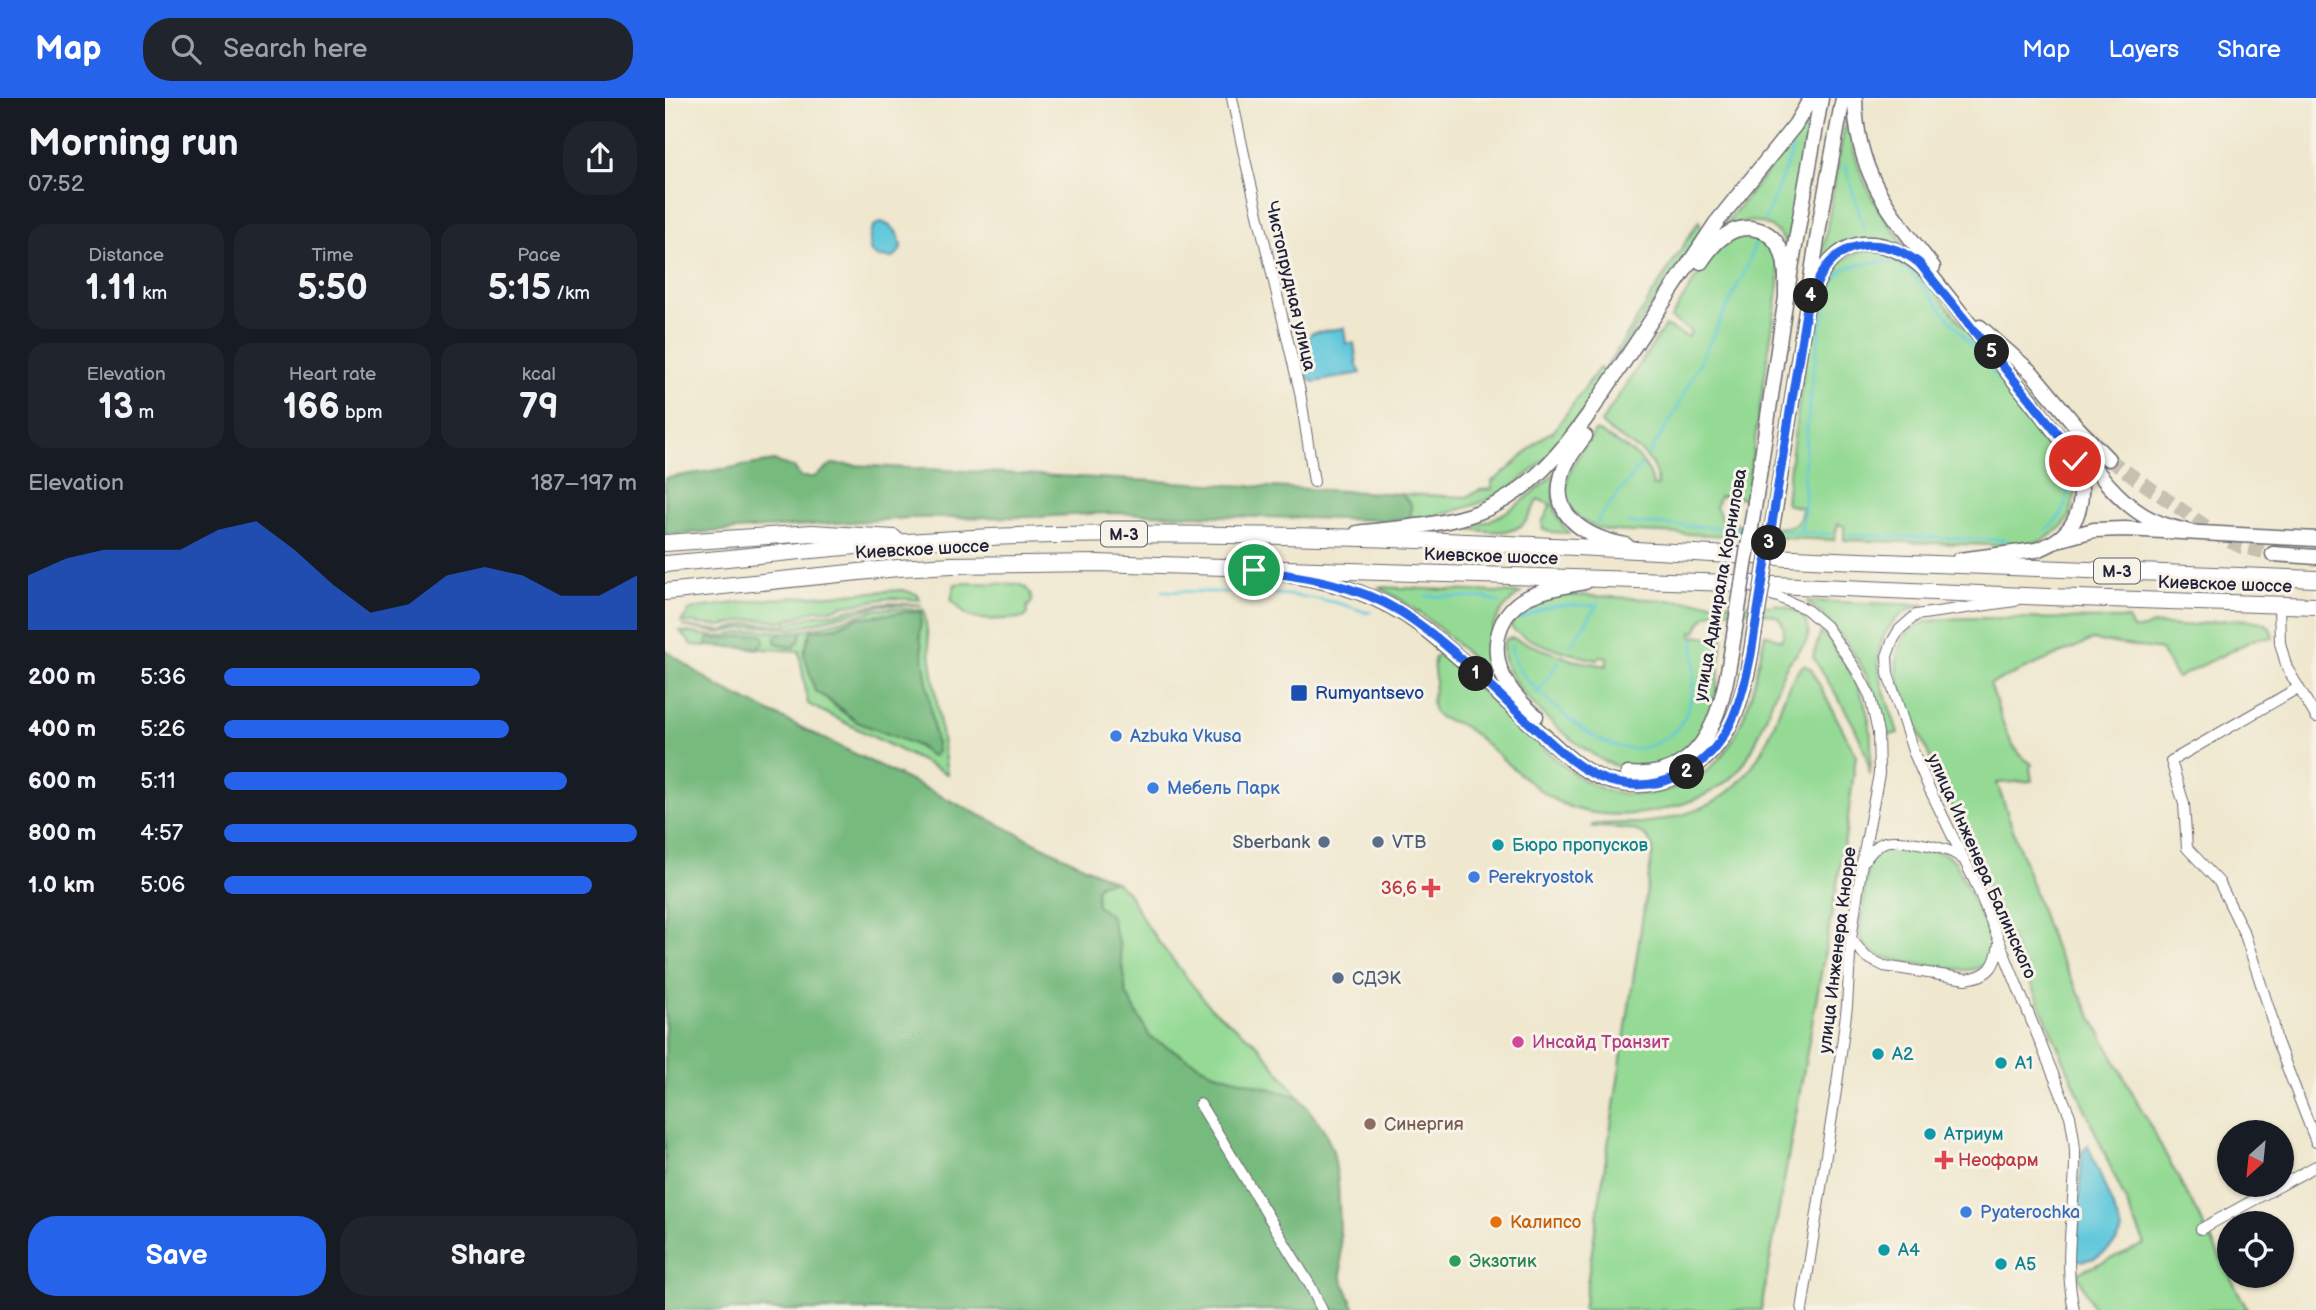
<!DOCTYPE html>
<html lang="en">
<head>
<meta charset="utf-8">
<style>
	:root { --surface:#171b24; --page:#20242c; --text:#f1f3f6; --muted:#9ea1a6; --accent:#2563eb }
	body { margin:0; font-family:"Balsamiq Sans",sans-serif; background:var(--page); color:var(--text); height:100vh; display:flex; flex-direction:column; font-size:26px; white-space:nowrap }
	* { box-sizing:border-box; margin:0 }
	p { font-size:23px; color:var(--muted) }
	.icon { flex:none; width:38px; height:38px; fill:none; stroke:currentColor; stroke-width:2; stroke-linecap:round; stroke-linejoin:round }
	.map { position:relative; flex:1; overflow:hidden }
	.details { display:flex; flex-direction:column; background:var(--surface); width:665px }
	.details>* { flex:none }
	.needle { width:46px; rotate:207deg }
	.fabs { position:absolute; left:1552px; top:1022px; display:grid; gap:14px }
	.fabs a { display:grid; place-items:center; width:77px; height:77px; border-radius:50%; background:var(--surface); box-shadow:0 2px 5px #0004; font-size:35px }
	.pin { position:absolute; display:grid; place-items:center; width:60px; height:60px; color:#fff; margin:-30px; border:4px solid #fff; border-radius:50%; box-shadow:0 2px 7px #0007 }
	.km { position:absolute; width:35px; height:35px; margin:-18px; border-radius:50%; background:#222; color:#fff; font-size:19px; line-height:35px; text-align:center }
	.round { display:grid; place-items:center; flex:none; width:74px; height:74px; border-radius:28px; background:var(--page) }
	.head { display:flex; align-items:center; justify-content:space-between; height:119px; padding:0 28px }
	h1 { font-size:38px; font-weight:800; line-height:52px }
	.stats { display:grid; grid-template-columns:repeat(3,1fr); gap:10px; height:119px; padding:7px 28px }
	.stats div { display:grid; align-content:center; border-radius:18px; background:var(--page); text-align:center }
	.stats b { font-size:35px; font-weight:800 }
	.stats small { font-size:19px; font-weight:400 }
	.stats p { font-size:19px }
	.chart { height:196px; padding:14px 28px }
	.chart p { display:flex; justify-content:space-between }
	.chart svg { width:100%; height:126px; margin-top:7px; fill:var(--accent); opacity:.7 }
	.button { display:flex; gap:14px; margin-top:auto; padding:14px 28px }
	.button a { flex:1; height:80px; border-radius:28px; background:var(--accent); color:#fff; font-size:28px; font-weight:800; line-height:80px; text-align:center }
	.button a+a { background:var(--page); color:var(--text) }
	ul { padding:0 28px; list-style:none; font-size:23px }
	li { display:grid; grid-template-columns:112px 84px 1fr; align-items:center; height:52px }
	li i { height:18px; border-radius:9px; background:var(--accent) }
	header { display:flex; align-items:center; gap:42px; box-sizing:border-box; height:98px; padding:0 35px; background:var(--accent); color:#fff }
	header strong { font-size:33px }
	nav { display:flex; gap:38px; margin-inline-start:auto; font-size:24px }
	.search { width:490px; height:63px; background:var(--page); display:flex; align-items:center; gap:18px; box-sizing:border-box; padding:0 24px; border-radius:28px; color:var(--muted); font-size:26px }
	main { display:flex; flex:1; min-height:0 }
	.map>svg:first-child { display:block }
</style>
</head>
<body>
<header>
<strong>Map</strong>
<div class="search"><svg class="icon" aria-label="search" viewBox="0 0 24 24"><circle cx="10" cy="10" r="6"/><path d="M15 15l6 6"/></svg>Search here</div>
<nav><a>Map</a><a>Layers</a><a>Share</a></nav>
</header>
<main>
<section class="details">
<div class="head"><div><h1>Morning run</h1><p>07:52</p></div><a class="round"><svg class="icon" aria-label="share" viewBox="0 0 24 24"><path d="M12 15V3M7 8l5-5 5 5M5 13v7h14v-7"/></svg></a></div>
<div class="stats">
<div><p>Distance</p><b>1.11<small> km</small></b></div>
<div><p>Time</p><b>5:50</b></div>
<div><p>Pace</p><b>5:15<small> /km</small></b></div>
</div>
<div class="stats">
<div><p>Elevation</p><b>13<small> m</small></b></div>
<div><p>Heart rate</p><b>166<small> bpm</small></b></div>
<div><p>kcal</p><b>79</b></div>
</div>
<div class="chart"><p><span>Elevation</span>187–197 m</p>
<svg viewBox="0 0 160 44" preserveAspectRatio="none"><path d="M0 44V25L10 19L20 16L30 16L40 16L50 9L60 6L70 16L80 28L90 38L100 35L110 25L120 22L130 25L140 32L150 32L160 25V44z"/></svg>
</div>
<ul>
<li><b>200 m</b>5:36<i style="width:62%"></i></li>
<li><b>400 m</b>5:26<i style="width:69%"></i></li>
<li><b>600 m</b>5:11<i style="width:83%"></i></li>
<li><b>800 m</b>4:57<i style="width:100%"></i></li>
<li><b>1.0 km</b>5:06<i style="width:89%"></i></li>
</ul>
<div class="button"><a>Save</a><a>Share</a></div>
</section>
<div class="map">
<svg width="1651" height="1212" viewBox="0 0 1651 1212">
	<rect width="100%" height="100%" fill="#f7f3e8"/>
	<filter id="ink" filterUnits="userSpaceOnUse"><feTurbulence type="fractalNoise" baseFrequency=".0143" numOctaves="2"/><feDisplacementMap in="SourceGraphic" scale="14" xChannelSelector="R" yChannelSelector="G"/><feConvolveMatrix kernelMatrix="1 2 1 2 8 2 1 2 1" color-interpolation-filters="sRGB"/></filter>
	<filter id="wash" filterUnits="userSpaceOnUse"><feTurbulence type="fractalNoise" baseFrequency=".00686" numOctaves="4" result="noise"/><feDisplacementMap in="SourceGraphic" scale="28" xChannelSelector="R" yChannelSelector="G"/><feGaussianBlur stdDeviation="1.57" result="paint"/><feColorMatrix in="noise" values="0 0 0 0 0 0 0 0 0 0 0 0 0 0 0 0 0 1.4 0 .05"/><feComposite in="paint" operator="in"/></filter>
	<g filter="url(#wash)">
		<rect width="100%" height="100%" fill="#efe7ce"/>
		<path fill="#94da94" stroke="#5b7e68" stroke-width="2" fill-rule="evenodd" d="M1182,14C1188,69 1206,107 1243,150L1221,142L1156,164Z
			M1144,22L1122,145C1118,142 1115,137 1111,133C1095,119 1076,122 1058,132L1057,130Z
			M1034,123L1036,133C1011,172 984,210 959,249C930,296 901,349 855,383C823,407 785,416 745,421L746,406L736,396L801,399L815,392L827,391V383C845,375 875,336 888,334L934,270L939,273Z
			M1081,136C1110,141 1115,159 1114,186L1081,400L1054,398L1051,409L1057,421C1069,428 1119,435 1131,425C1136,421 1136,416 1137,410L1121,406C1124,366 1131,328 1136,289C1140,263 1142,235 1148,209C1158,170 1194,136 1235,160C1243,165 1250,171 1257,177L1385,334L1405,366L1411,392L1405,418L1398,428L1379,442L1355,448L1179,442V428L1173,426L1169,442L947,433C913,428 890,406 906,371C913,357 922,345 930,333L936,335C959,350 984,358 988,388H993C988,346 960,351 936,325L1000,228L1023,239L1026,234L1006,220C1025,191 1045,146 1081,136Z
			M893,372C884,394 887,417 904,435L884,434L878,431L877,425L886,407L873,401C869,408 865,419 859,425C847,439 816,432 800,431C837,422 866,399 893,372Z
			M298,485L354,486C363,490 366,494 367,504L362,509V516L359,520C343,520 317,525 302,517C295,513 293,506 286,502L290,486Z
			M713,489L856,495C824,517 817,548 831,583C794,548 759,512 713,489Z
			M237,492L252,496L255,502L225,500L176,508L166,512H151L120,523L85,521L57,528L16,524L24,513L32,510L105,501Z
			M908,497L1109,508L1111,506C1124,510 1140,513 1143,529C1147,546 1129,555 1121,569C1116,578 1113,588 1109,598C1099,623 1090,654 1072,674C1036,713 945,729 898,706C869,692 840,662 815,641C810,636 804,632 798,628C788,622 772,624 768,610C765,602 770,592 770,584C771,575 766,569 770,559L774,556L785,563C812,589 839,615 867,640C885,655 901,672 922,684C944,696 969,699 994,694C1074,679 1086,602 1100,536L1116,542C1121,535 1119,527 1114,520C1103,513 1055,509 1044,516C1037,520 1034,527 1031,534H1027V538L1058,539C1054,572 1053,614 1031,642C1012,667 972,677 943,665C914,652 819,576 841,541L847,540L907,562L941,568L943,559L935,558L932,562C913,558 856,543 846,529C852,503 886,498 908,497Z
			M1144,503L1260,507C1229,512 1210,541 1214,571C1217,593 1227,614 1233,635L1220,638C1214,589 1182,534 1142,504Z
			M225,505L257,507H216L127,531L91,528L53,535L18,528L57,533L85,525L120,527L151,517L167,516L190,510Z
			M226,510L259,512L282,676L143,606L134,553L27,547L15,533L53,539L91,532L127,535L175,523L209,512ZM242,514H256L255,537L264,657C244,640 218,635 195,625C178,618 165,602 150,593L139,555L146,533L172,529L192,520Z
			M1320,520L1463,521L1468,531C1478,532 1481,529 1489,527C1498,525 1509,529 1517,528C1543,526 1570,517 1596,524C1604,526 1607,532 1608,540H1592L1512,580L1496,552L1427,542L1325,586C1335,612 1341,652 1367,666L1365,670L1367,683L1332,685L1388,847L1537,1124L1582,1211L1579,1212H1429L1412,1175L1480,1146C1422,1019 1369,890 1311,763C1289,713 1265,664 1246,613C1241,600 1233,586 1232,573C1231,564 1232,555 1235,547C1247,515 1293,521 1320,520Z
			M1156,534C1165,541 1172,554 1179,564C1204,603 1209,631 1205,677C1201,637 1169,595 1148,559Z
			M1139,567L1146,571L1191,657L1181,735L1096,1212H918L988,751C982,725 947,730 927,729V727C943,724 960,726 976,725C1044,717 1082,693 1108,629C1115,612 1124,578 1139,567Z
			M1221,747L1278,755L1290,763L1327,843C1329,861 1318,872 1301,872C1280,869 1226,865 1209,855C1200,850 1196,843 1194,834L1203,768L1206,759Z
			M449,783L462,793L479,823L496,847L545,909L593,947L634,999L547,974L485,939L461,895L454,847L445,817L432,808L431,791L436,785Z"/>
		<path fill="#77ba7e" stroke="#4c6e5c" stroke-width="2" d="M109,363L130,370L135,379H149L167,366L736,396L746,406L745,421L720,422L441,415L371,419L245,420L0,437V380Z
			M242,514H256L255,537L272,653L269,658L264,657L254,648L192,624L166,603L150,593L139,555L146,533L172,529L192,520Z
			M137,533L134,543L129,549H122L110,544V538L116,535Z
			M96,536L99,539V545L93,550L41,548V545L44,540C62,543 79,537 96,536Z
			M0,552L54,589L449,783L436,785L431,790L432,808L445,817L454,847L461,895L485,939L547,974L634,999L658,1030L668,1053L673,1083L677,1181L690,1212H0Z"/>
		<path fill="#5fc7db" stroke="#40748b" stroke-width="2" d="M216,124C229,128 236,136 236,151L229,160L213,159L205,153C204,142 203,128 216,124Z
			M679,230L681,246L689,245L692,267L696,275L650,284L643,281L641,248L646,235Z
			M1423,1047L1457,1132C1453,1148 1430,1165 1413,1162L1411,1157L1417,1054Z"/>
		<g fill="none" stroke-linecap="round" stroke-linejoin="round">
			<path stroke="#5fc7db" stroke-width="2.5" d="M1180,67L1199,131
				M1100,122L1128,51
				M984,356L1007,320L1082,169L1090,146
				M933,425L934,420L976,367
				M963,425L1081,431
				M1381,432C1404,415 1406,395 1398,369
				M1112,433L1165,436
				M1136,435C1137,422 1141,409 1140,397C1140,390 1138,383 1139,375C1141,337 1152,200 1175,175C1185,166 1193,168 1205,165C1225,161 1233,164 1249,177L1349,300L1370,333L1381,345
				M1183,437L1342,442
				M498,493C560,495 645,490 702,515L705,514
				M761,498L822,500L835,505
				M854,521H857C881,505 904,506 932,508L933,505
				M906,547L931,509
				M846,548C848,572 864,584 881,600C910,628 955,668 997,642C1006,637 1014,630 1019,620C1031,596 1029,566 1029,541
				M872,595L894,564"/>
		</g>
	</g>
	<g filter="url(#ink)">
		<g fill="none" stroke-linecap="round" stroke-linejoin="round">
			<path stroke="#c6c0b1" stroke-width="14" stroke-dasharray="14 7" stroke-linecap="butt" d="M1443,361L1559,441L1577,449L1608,456"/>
			<defs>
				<path id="minor" d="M567,0L580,61L635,294L649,384
					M1091,492L1113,499L1141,511L1161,528L1192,573L1205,598L1213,635L1214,676L1197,765L1186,841L1182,908L1172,986L1137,1212
					M1350,503L1251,517L1234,532L1227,544L1222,558L1223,576L1248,653L1264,690L1311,786L1405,1018C1407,1030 1410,1043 1410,1055C1411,1108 1397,1160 1409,1212
					M1614,507L1615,545L1622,570L1651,619
					M1633,590L1506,663L1519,706L1522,750L1554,784L1580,837L1608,923L1611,941L1651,1044
					M1200,762C1205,755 1211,747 1220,744C1236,740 1285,749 1296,760
					M1187,842L1201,859L1219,868L1301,881C1325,878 1331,868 1334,845
					M535,1006L645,1187L657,1212
					M1536,1131L1651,1068"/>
				<path id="secondary" d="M1190,0C1191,76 1224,113 1268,169
					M1036,164C1042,155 1049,145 1058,139C1079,123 1107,129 1117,155C1122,169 1121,184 1121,199
					M1142,208C1148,194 1154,177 1164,165C1196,128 1241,151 1268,180L1405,353C1426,393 1418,437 1371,452L1294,462
					M1315,229L1367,275L1411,328L1443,361
					M920,338C910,351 899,365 896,381C886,422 928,441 961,447
					M1406,340C1427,367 1449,399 1478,417C1493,426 1509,430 1525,434
					M1090,404L1121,199L1156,0
					M1111,405L1155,123L1178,0
					M692,435C732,430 776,428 814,414C862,396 895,356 924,316L1051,125L1130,27L1146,0
					M1396,441L1429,432L1460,431L1651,441
					M1608,456L1651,459
					M623,477C672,484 716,498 756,528C798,560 835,599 875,634C896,653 916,674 944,683C968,690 994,687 1016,676C1070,651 1081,590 1089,536
					M871,618C844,595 822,565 836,528C841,516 850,506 861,500C880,491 900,488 920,484
					M963,676C1048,683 1059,601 1069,537"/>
				<path id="primary" d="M0,445L147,435L229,440"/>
				<path id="trunk" d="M0,466C130,454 259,439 389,437C649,432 910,450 1170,462C1330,469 1491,474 1651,481
					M0,494L233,470L287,467L432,465L1068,485L1384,499L1651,508"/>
			</defs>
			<use href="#minor" stroke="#6a676e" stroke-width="12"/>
			<use href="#secondary" stroke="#6a676e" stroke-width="17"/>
			<use href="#primary" stroke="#6a676e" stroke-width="18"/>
			<use href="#trunk" stroke="#6a676e" stroke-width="18"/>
			<use href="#minor" stroke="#fff" stroke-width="10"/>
			<use href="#secondary" stroke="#fff" stroke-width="14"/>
			<use href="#primary" stroke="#fff" stroke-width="16"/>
			<use href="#trunk" stroke="#fff" stroke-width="16"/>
			<defs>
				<path id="secondary-bridge" d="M1089,536L1111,405
					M1069,537L1090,404"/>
			</defs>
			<use href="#secondary-bridge" stroke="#6a676e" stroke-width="17" stroke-linecap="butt"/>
			<use href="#secondary-bridge" stroke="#fff" stroke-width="14"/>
		</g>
	</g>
	<g fill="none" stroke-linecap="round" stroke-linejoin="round" filter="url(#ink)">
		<defs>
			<path id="route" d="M589,472C641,479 690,486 736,514C787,546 828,593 872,632C892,650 911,669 936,680C960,690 989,689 1013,678C1063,655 1076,606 1086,556L1142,208C1148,195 1153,180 1161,169C1186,138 1226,143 1254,165L1397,341L1410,363"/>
		</defs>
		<use href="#route" stroke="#fff" stroke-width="14"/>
		<use href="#route" stroke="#2563eb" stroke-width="9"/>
	</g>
	<rect fill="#1a4fb4" stroke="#f7f3e8" stroke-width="2.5" x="625" y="586" width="18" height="18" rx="3.5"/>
	<g fill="#3f7fe0" stroke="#f7f3e8" stroke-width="2.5">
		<circle cx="451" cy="638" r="7"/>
		<circle cx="488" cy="690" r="7"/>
		<circle cx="809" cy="779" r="7"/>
		<circle cx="1301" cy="1114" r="7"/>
	</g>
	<g fill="#5c6f8a" stroke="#f7f3e8" stroke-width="2.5">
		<circle cx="659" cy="744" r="7"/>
		<circle cx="713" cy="744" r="7"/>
		<circle cx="673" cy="880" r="7"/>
	</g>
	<g fill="#0f9aa8" stroke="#f7f3e8" stroke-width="2.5">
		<circle cx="833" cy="747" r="7"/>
		<circle cx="1213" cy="956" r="7"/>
		<circle cx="1336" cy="965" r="7"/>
		<circle cx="1265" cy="1036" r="7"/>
		<circle cx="1219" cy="1152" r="7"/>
		<circle cx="1336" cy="1166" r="7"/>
	</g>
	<g fill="#e0444e" stroke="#f7f3e8" stroke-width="2.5">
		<path d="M762.5 779.5h7v7h7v7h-7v7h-7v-7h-7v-7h7z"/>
		<path d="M1275.5 1051.5h7v7h7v7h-7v7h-7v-7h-7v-7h7z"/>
	</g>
	<circle fill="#d1479c" stroke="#f7f3e8" stroke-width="2.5" cx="853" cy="944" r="7"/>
	<circle fill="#8d6e63" stroke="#f7f3e8" stroke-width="2.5" cx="705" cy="1026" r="7"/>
	<circle fill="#e8710a" stroke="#f7f3e8" stroke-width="2.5" cx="831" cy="1124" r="7"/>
	<circle fill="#2e9e5b" stroke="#f7f3e8" stroke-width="2.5" cx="790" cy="1163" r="7"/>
	<g text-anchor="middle" stroke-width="6" stroke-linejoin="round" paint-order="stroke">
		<g fill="#f7f3e8" stroke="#62616f" stroke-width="2">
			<rect x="436" y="423.5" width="46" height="25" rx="5"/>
			<rect x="1429" y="460.5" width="46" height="25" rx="5"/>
		</g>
		<g font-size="16" font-weight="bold" fill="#22223b">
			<text x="459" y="442">М-3</text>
			<text x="1452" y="479">М-3</text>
		</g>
		<g font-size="18" fill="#22223b" stroke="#f7f3e8">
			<text transform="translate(626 188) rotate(77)" y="6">Чистопрудная улица</text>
			<text transform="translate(257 451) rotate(-3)" y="6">Киевское шоссе</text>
			<text transform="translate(826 458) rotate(2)" y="6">Киевское шоссе</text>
			<text transform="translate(1560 486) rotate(2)" y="6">Киевское шоссе</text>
			<text transform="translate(1055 487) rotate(-80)" y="6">улица Адмирала Корнилова</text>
			<text transform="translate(1317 768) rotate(66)" y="6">улица Инженера Балинского</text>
			<text transform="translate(1172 852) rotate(-83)" y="6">улица Инженера Кнорре</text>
		</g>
		<g font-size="18" fill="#164399" stroke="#f7f3e8" text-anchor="start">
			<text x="650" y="601">Rumyantsevo</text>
		</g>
		<g font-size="18" fill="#366cbe" stroke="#f7f3e8" text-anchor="start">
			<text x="465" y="644">Azbuka Vkusa</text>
			<text x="502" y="696">Мебель Парк</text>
			<text x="823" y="785">Perekryostok</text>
			<text x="1315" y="1120">Pyaterochka</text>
		</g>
		<g font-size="18" fill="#4e5e75" stroke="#f7f3e8" text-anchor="start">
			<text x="645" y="750" text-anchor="end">Sberbank</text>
			<text x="727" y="750">VTB</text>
			<text x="687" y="886">СДЭК</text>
		</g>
		<g font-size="18" fill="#0d838f" stroke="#f7f3e8" text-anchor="start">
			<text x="847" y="753">Бюро пропусков</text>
			<text x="1227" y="962">А2</text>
			<text x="1350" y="971">А1</text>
			<text x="1279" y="1042">Атриум</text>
			<text x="1233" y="1158">А4</text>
			<text x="1350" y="1172">А5</text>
		</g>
		<g font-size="18" fill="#be3a42" stroke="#f7f3e8" text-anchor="end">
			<text x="752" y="796">36,6</text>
			<text x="1293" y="1068" text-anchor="start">Неофарм</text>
		</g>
		<g font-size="18" fill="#b23c85" stroke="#f7f3e8" text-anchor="start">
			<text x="867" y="950">Инсайд Транзит</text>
		</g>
		<g font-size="18" fill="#785e54" stroke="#f7f3e8" text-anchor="start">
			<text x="719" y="1032">Синергия</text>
		</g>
		<g font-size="18" fill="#c56008" stroke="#f7f3e8" text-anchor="start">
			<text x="845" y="1130">Калипсо</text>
		</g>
		<g font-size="18" fill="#27864d" stroke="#f7f3e8" text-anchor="start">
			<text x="804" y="1169">Экзотик</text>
		</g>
	</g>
</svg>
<div class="fabs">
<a><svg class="needle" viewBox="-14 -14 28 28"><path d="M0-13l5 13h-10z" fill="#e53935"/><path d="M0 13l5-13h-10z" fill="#9ea1a6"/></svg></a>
<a><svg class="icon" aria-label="locate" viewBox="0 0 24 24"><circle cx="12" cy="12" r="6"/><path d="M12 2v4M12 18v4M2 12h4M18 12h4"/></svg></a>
</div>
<div class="pin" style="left:589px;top:472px;background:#1e9e55"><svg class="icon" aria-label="arrive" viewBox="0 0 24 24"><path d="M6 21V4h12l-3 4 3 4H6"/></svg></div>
<div class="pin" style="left:1410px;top:363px;background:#d93025"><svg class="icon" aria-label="check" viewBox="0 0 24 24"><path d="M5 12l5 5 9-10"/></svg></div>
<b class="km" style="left:811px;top:576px">1</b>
<b class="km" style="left:1022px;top:674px">2</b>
<b class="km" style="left:1104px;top:445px">3</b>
<b class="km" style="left:1146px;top:198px">4</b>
<b class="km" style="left:1327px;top:254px">5</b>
</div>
</main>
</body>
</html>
